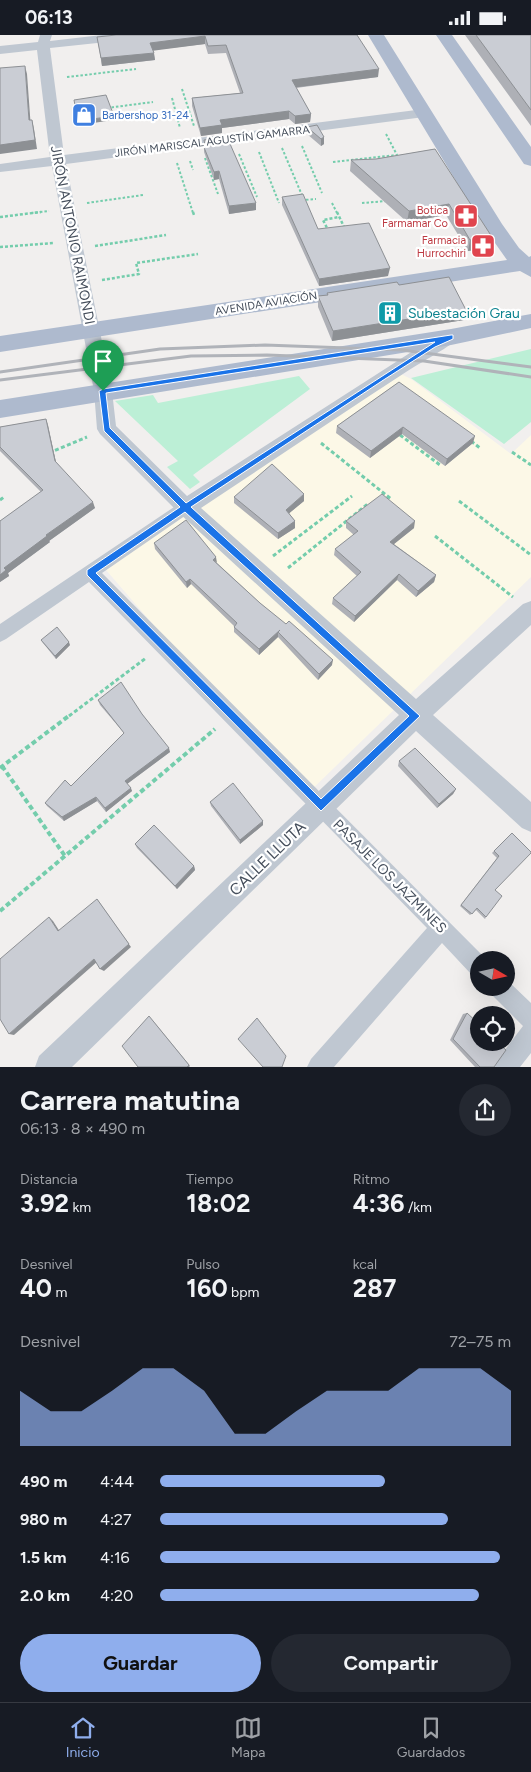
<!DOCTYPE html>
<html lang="es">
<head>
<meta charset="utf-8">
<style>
	:root { --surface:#171b24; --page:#242831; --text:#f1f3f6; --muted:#9ea1a6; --line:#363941; --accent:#8faeed }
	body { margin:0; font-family:Figtree,sans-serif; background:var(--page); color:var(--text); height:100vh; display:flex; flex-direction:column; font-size:19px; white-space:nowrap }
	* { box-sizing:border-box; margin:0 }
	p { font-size:16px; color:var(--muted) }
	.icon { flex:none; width:28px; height:28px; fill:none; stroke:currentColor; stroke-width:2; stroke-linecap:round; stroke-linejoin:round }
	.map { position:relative; height:1032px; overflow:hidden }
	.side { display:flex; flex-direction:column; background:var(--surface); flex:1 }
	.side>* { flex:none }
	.needle { width:32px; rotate:99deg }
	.buttons { position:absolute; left:470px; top:916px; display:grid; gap:10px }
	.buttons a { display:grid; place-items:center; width:45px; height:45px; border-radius:50%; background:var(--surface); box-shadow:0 5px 20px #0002; font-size:25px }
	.pin { position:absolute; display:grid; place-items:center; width:42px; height:42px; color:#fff; margin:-51px -21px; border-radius:50% 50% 50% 0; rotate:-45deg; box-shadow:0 0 5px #0007 }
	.pin .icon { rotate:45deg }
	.round { display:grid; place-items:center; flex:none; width:52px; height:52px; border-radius:26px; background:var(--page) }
	.overview { display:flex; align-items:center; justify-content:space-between; height:85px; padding:0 20px }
	h1 { font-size:28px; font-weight:700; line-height:38px }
	.metrics { display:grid; grid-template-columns:repeat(3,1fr); gap:8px; height:85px; padding:5px 20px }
	.metrics div { display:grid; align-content:center }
	.metrics b { font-size:25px; font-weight:700 }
	.metrics small { font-size:14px; font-weight:400 }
	.metrics p { font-size:14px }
	.chart { height:140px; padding:10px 20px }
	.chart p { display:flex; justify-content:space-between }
	.chart svg { width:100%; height:90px; margin-top:5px; fill:var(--accent); opacity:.7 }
	.button { display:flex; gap:10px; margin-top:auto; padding:10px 20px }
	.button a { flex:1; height:58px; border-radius:30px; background:var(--accent); color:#111; font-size:20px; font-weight:700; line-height:58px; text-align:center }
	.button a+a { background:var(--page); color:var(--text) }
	ul { padding:0 20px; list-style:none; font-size:16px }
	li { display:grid; grid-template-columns:80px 60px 1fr; align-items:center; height:38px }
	li i { height:12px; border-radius:6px; background:var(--accent) }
	.status { display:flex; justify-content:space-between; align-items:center; height:35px; padding:0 25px; background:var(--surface); direction:ltr }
	.status svg { height:14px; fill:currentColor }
	.tab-bar { display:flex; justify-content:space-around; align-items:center; height:70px; border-top:1px solid var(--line); background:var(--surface); font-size:14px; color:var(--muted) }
	.tab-bar a { display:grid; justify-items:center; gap:2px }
	.tab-bar .selected { color:var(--accent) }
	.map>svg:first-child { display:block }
</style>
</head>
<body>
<div class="status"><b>06:13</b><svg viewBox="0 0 49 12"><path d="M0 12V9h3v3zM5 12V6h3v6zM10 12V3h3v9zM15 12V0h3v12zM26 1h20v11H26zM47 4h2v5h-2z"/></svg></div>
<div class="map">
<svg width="531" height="1032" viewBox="0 0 531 1032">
	<rect width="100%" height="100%" fill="#f1efee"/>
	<path fill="#fcf8e7" d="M401,339L411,344L511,419L531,400V542L303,763L106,535L179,484Z"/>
	<path fill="#bcefd6" d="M531,314V387L504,409L411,343Z
		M299,341L310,354L193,440L200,447L190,454L167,432L178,426L115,366L153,360L158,368Z"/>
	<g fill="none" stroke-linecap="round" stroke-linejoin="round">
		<path stroke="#74cdac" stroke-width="2" stroke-dasharray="2.5 2" stroke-linecap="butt" d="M67,42L136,34
			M182,54L194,91
			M172,63L180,93
			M107,73L153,67
			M302,111L322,158
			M282,113L304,165L316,164
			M259,117L279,168
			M239,119L257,162
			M205,123L218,159
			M190,126L193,135
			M333,127L397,120L386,99
			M177,128L193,178
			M87,168L143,160
			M332,168L337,178
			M362,168L387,166
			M31,178L49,176"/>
		<path stroke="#74cdac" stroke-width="2.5" stroke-dasharray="3 2" stroke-linecap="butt" d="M193,177L194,180
			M337,177L345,194
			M0,182L41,177
			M329,197L323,185L339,182
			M95,211L166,200
			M0,212L54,208
			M102,245L139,239L136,228L198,219
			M399,399L402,401"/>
		<path stroke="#74cdac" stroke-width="3" stroke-dasharray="4 2.5" stroke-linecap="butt" d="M400,400L440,430
			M471,406L480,413
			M321,408L391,464
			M512,417L531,430
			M49,418L87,402
			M0,465L4,462
			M459,466L531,520
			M435,501L513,562
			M273,521L352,461
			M288,533L369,468
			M69,681L146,623"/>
		<path stroke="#74cdac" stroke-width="4" stroke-dasharray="5 3" stroke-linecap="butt" d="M2,731L65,821
			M0,733L70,680
			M0,876L215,694"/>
		<path fill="#bfc7d1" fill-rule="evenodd" d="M186,466L192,468L194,472L192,476L102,538L487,925H479V942L471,939L442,908L334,1032H307L311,1024L427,893L89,547L6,604L0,607V589L180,468Z
			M506,944L531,968V1018L520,1032H494L498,1024L523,991L492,960L489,952H506Z"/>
		<path fill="#bfc7d1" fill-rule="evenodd" d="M40,0H52L50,6L102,0H141L135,4L50,13L64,120L424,74L429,75L431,78L424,82L66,129L112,356L116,391L187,461L427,307C437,302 446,295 457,298L460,302C456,308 415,331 406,337C337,382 269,428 201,473L416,664L523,569L531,566V590L433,680L531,767V797L522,793L416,696L72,1032H35L39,1021L399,680L179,478L100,399L97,394L94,356L52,131L0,137V129L50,122L37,15L0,19V11L38,7Z"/>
		<path fill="#aebace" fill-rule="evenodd" d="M368,0H384L502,189L519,213L529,222L531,221V242L520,236L0,317V301L507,225L483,191Z
			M436,0H452L531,112V131L524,129Z
			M531,279V293L451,310L0,383V365L451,294Z"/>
		<path stroke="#b0b3b9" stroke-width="3" d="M0,337L160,314L265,310L402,315L531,332
			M0,345L191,321L267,320L424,326L531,342"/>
	</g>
	<path fill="#aeb0b6" d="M357,0L378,42L296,53L311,79L310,87L295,89L289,84L222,93V98L201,101L192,71V63L240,58L226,18L208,19L205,9L153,15L155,25L102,31L97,2Z
		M465,0H531V91Z
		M307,92L324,102V109L321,111L307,99Z
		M204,105L256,168V175L229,179L219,144L214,145L204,117Z
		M435,114L492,202L490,213L468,216L446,180L407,187L350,136L351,125L376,124Z
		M282,162L318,194L388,241L319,251L282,170Z
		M327,258L466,275L464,285L332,306L318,272V261L327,260Z
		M399,347L473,408L445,431L402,399L370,423L336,398L337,391Z
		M46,384L56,427L95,473L49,506L50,507L8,538L9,541L0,547V486L41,457L0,416V392Z
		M234,462L304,466L289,478L295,486V493L278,504L234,468Z
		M346,486L414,493L394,509L436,540L434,547L416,562L397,545L354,587L332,569L333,563L357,541L334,520L335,514L354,500L346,493Z
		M154,508L217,528L260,568L332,630L318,645L278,602L259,620L234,597V591L191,549L187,553L155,514Z
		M41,605L70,610L56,624L43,608Z
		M98,665L142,679L170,717L127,749L132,756L106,777L97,766L64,786L47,771L45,768L71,751L124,698L100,670Z
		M399,726L456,754L453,759L437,773L398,731Z
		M210,767L263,790L240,809L211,771Z
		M512,798L486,882L485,884L476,875L470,880L460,871L497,823L492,818Z
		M135,809L194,831L195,835L177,854L137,813Z
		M467,978L494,1032H475L450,1005L463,979Z"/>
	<path fill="#8d9094" d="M205,1V9L151,16L150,8Z
		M154,18L155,25L102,31L101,23Z
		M25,31L27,39L31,94L29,85Z
		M379,34L378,42L291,53L292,45Z
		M289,76V84L222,93V98L201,101L200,93L220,85Z
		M311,79L310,87L295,89V81Z
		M114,81V85L79,90L78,86Z
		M32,85L34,94L37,114L0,119V110Z
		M324,102V109L321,111V104Z
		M219,136V144L214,145V137Z
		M256,168V175L229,179V171Z
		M449,169L446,180L407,187L409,176Z
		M492,202L490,213L468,216L470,205Z
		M390,233L388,241L319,251V244Z
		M466,275L464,285L332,306L333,296Z
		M46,384L48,390L57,432L55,426Z
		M403,392L402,399L370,423L371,416Z
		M475,401L473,408L445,431L447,424Z
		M304,459V466L286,481V475Z
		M93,467L95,473L49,506L50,507L8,538L9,541L0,547V540L4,533L46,500Z
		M295,486V493L278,504V498Z
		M415,486L414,493L389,513L390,507Z
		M216,522L217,528L213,525Z
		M399,539L397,545L354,587L355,581Z
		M436,540L434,547L416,562L418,556Z
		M190,544L191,549L187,553L186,547Z
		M278,597V602L259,620V614Z
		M69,607L70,610L56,624L55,621Z
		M333,625L332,630L318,645L319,639Z
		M169,713L170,717L127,749L125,746Z
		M131,753L132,756L106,777L105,773Z
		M456,754L453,759L437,773L439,769Z
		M96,762L97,766L64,786L62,782Z
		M263,786V790L240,809V805Z
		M194,831L195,835L177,854L175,851Z
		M97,864L131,912L104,936L100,934Z
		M49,882L53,886L62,900L58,896Z
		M94,924L98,926L14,1000L9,999Z
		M149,981L190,1031L189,1032H187Z"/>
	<path fill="#cacdd4" stroke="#8d9094" d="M116,0H357L379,34L292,45L311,79L295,81L289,76L220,85L222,90L200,93L192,63L243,58L226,10L208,11L205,1L150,8L154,18L101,23L97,2Z
		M476,0H531V75Z
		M25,31L29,85H32L35,105L0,110V33Z
		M106,60L114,81L78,86L74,65Z
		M317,90L324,102L321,104L307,92Z
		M227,102L256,168L229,171L219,136L214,137L203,110H205L204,105Z
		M435,114L492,202L470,205L449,169L409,176L351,125L376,124Z
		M303,159L318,194L369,188L390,233L319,244L282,162Z
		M449,242L466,275L333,296L318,261L328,260L327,258L397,247L399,250Z
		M399,347L475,401L447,424L403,392L371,416L337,391Z
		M46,384L55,426L93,467L46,500L47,501L4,533L6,535L0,540V486L43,455L0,412V392Z
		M272,429L304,459L286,475L295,486L278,498L234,462Z
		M382,459L415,486L390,507L436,540L418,556L399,539L355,581L333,563L361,537L335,514L358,496L346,486Z
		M186,485L216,522L213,525L260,568L286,589L289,586L333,625L319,639L278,597L280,595L259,614L234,592L237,588L190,544L186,547L154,508Z
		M57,592L69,607L55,621L41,605Z
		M121,647L142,679L169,713L125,746L131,753L105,773L96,762L62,782L45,768L65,745L71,751L124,698L98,665Z
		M415,713L456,754L439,769L399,726Z
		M233,748L263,786L240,805L210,767Z
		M154,790L194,831L175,851L135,809Z
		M512,798L531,817V818L495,855L502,861L486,882L477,873L472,879L461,870L499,821L494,816Z
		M97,864L129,909L100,934L94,924L9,999L0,984V924L49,882L58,896Z
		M467,978L479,989V1008H498L506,1015L494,1032H480L453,1004Z
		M149,981L189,1030L187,1032H138L122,1011Z
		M257,983L286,1021L282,1032H263L238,1004Z"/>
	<path fill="#1a73e8" stroke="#fff" fill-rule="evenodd" d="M451,300H453V304L435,312L385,344L191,472L420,681L321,776L87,540V535L180,472L104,396L99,356L103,354ZM435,307L186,468L110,393L106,358ZM185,477L409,681L321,764L96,538Z"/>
	<defs>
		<symbol id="shop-square" viewBox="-11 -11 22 22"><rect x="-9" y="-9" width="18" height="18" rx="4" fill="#3f7fe0" stroke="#fff"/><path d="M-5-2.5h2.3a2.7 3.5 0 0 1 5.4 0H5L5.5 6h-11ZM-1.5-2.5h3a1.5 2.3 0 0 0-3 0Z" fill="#fff"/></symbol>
		<symbol id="pharmacy-square" viewBox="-11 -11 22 22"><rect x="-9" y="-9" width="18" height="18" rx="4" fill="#e0444e" stroke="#fff"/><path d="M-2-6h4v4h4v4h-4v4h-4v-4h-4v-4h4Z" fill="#fff"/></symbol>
		<symbol id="building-square" viewBox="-11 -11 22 22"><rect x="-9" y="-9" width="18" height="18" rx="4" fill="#0f9aa8" stroke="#fff"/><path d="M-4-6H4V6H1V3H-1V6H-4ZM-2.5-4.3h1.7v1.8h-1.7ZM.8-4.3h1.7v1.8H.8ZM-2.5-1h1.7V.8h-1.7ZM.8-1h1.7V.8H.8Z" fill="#fff"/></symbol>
	</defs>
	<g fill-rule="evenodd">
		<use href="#shop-square" x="70" y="66" width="28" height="28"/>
		<use href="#pharmacy-square" x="452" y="167" width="28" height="28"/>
		<use href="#pharmacy-square" x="469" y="197" width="28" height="28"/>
		<use href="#building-square" x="376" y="264" width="28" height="28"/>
	</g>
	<g text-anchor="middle" stroke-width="4.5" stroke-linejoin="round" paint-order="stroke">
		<g font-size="11" fill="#366cbe" stroke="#fff" text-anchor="start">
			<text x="102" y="84">Barbershop 31-24</text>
		</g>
		<g font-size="11" fill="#464f5c" stroke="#fff">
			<text transform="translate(212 106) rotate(-7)" y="4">JIRÓN MARISCAL AGUSTÍN GAMARRA</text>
			<text transform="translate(266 268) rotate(-9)" y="4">AVENIDA AVIACIÓN</text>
		</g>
		<g font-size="11" fill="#be3a42" stroke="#fff" text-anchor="end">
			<text x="448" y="179">Botica<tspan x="448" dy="13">Farmamar Co</tspan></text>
			<text x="466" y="209">Farmacia<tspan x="466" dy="13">Hurrochiri</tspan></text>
		</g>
		<g font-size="14" fill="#464f5c" stroke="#fff">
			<text transform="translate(73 200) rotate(79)" y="5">JIRÓN ANTONIO RAIMONDI</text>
			<text transform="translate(390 841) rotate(45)" y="5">PASAJE LOS JAZMINES</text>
		</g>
		<g font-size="14" fill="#0d838f" stroke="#fff" text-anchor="start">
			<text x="408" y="283">Subestación Grau</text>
		</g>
		<g font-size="16" fill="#464f5c" stroke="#fff">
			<text transform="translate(267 823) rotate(-44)" y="6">CALLE LLUTA</text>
		</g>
	</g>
</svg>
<div class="buttons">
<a><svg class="needle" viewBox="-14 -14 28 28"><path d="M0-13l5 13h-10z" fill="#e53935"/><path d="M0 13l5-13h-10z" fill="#9ea1a6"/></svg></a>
<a><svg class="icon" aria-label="locate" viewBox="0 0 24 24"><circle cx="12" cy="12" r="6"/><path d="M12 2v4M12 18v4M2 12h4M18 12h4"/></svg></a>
</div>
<div class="pin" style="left:103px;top:356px;background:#1e9e55"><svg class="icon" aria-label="arrive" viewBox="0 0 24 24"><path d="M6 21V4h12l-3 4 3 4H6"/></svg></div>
</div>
<section class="side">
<div class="overview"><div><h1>Carrera matutina</h1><p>06:13 · 8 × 490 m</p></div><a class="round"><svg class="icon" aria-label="share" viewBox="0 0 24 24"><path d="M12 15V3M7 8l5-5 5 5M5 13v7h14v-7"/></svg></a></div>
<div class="metrics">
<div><p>Distancia</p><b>3.92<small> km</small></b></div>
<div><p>Tiempo</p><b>18:02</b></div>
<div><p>Ritmo</p><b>4:36<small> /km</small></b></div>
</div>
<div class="metrics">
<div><p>Desnivel</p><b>40<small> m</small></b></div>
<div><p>Pulso</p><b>160<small> bpm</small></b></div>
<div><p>kcal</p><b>287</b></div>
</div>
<div class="chart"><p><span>Desnivel</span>72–75 m</p>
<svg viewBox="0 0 160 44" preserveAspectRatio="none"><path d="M0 44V17L10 27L20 27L30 17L40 6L50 6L60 17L70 38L80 38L90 27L100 17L110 17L120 17L130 6L140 6L150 6L160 17V44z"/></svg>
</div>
<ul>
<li><b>490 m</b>4:44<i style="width:64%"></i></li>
<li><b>980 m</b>4:27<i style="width:82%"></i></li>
<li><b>1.5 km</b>4:16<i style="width:97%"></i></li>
<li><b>2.0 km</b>4:20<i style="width:91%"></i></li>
</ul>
<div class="button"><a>Guardar</a><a>Compartir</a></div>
</section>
<nav class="tab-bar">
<a class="selected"><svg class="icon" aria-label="home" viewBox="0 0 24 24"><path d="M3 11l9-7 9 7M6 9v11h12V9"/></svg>Inicio</a>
<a><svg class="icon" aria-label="map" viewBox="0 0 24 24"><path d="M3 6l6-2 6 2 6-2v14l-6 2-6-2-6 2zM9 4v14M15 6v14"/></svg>Mapa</a>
<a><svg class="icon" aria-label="saved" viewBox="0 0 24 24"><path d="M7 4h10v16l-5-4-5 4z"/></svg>Guardados</a>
</nav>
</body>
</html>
